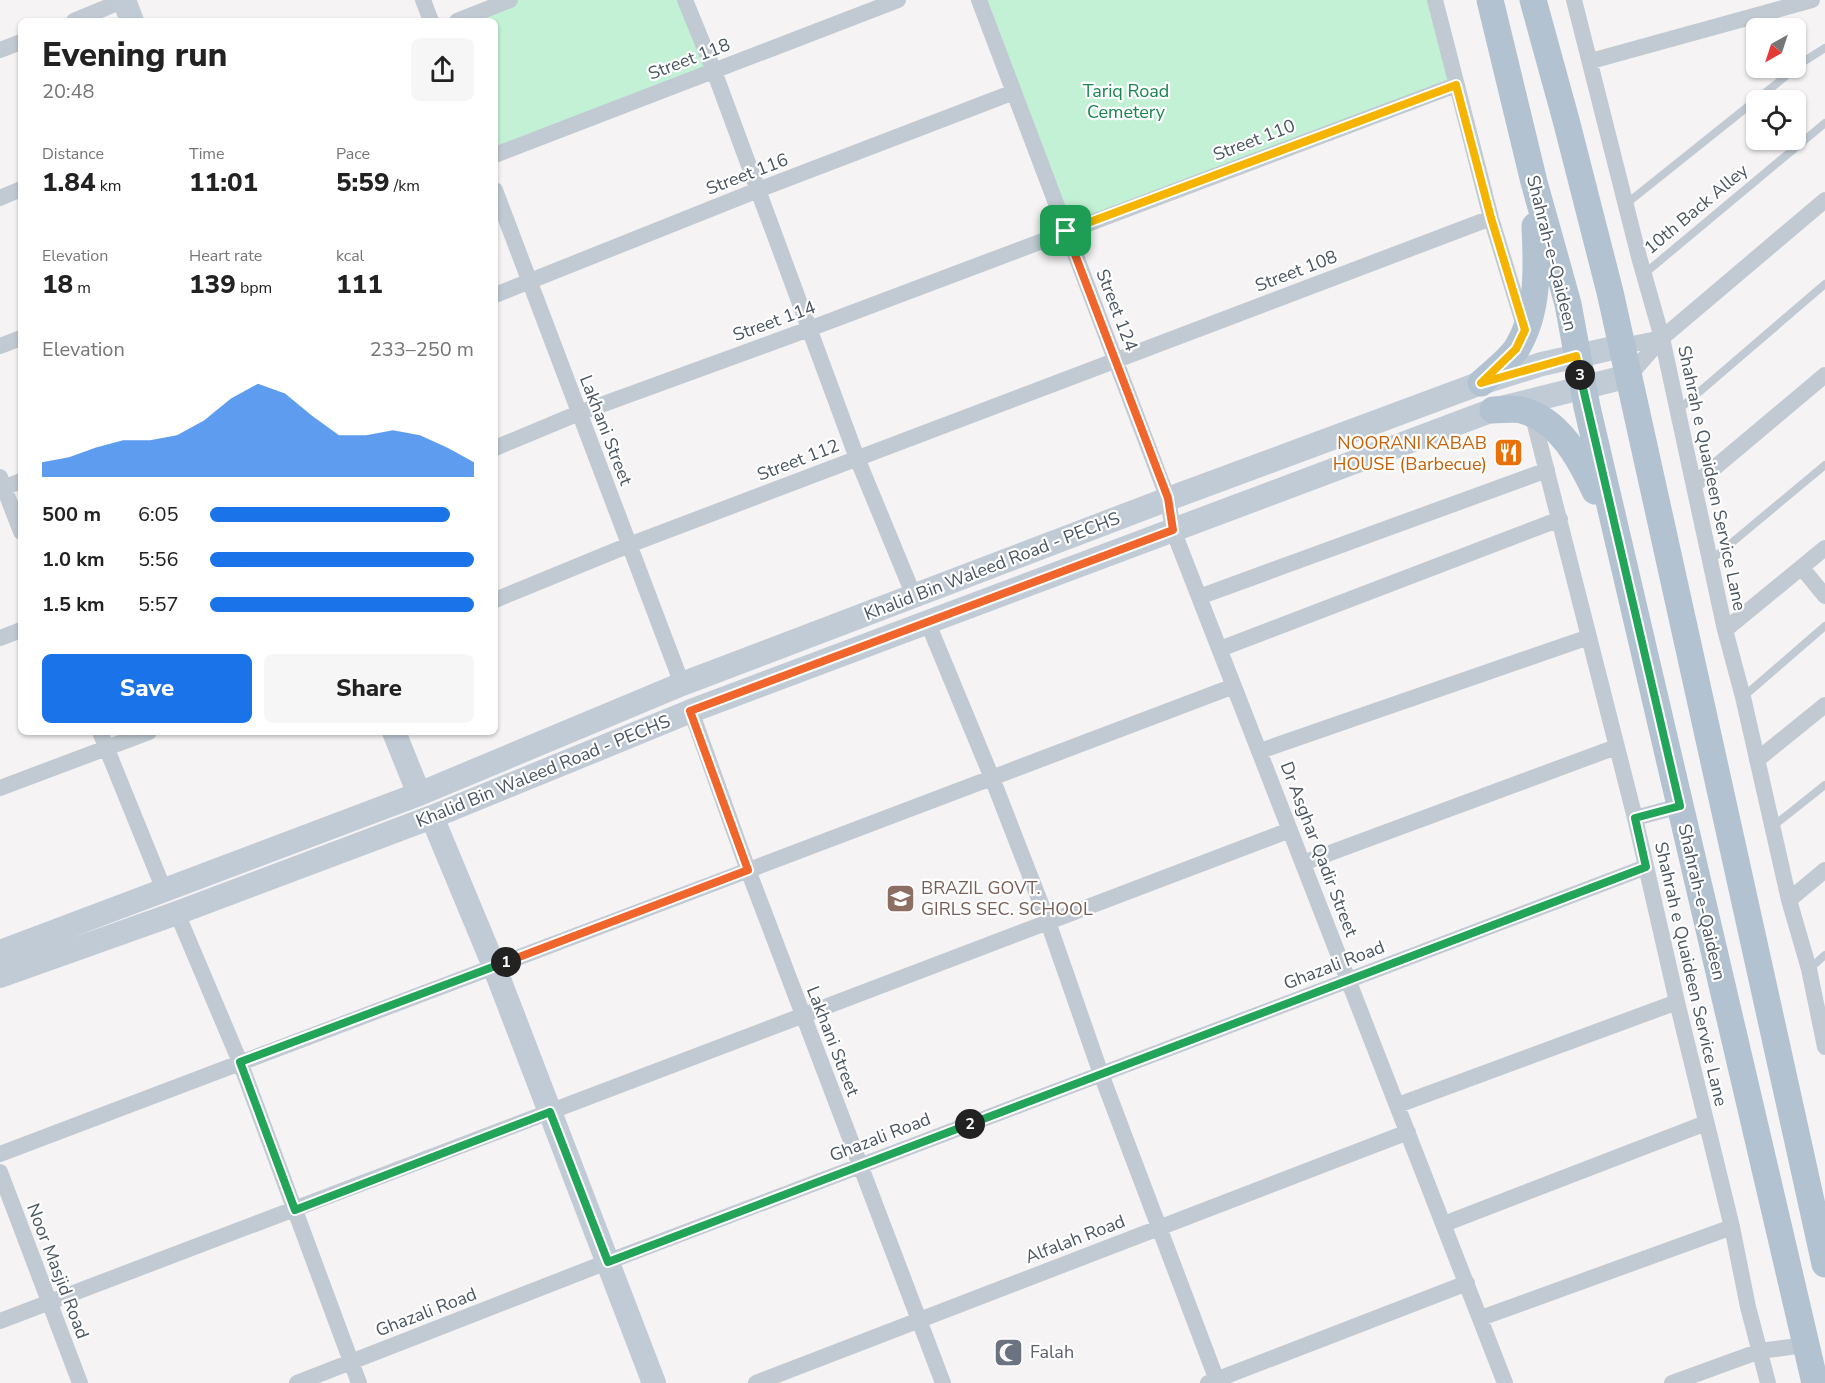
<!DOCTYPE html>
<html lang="en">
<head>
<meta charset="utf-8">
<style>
	:root { --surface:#fff; --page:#f6f6f6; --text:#222; --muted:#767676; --accent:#1a73e8 }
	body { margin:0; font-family:"Nunito Sans",sans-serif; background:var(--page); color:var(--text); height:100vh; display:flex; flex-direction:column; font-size:22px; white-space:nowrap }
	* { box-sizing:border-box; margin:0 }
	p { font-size:20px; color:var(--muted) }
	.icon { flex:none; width:33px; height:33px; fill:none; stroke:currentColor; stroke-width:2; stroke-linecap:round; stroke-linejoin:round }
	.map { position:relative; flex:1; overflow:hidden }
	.drawer { position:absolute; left:18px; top:18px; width:480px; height:717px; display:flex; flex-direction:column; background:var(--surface); border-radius:9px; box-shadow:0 2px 4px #0004 }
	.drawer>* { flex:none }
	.needle { width:39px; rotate:219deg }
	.fabs { position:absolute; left:1746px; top:18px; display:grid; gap:12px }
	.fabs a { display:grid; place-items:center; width:60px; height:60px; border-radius:9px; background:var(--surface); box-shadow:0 2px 4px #0004; font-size:30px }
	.pin { position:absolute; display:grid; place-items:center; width:51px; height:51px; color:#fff; margin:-26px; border-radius:12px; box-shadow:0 3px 9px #0006 }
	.km { position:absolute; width:30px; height:30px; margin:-15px; border-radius:50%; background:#222; color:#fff; font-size:16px; line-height:30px; text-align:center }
	.round { display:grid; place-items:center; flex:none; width:63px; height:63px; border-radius:9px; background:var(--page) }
	.overview { display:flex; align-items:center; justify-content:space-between; height:102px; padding:0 24px }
	h1 { font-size:33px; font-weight:800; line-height:45px }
	.figures { display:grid; grid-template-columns:repeat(3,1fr); gap:9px; height:102px; padding:6px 24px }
	.figures div { display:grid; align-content:center }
	.figures b { font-size:26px; font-weight:800 }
	.figures small { font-size:16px; font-weight:400 }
	.figures p { font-size:16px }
	.chart { height:168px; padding:12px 24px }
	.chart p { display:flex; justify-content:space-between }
	.chart svg { width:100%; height:108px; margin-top:6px; fill:var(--accent); opacity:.7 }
	.primary-button { display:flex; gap:12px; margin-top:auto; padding:12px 24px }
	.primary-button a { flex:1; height:69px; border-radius:9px; background:var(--accent); color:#fff; font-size:24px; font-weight:800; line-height:69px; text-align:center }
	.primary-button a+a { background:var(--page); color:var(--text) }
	ul { padding:0 24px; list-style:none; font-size:20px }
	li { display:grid; grid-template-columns:96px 72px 1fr; align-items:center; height:45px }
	li i { height:15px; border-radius:8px; background:var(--accent) }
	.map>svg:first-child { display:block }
</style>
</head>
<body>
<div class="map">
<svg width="1825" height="1383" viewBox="0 0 1825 1383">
	<rect width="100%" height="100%" fill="#f5f3f3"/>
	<path fill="#c3f1d5" d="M510,0H685L714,71L495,155V21H457Z
		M979,0H1435L1456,85L1066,231Z"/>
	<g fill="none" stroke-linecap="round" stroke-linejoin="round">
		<path stroke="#c1cad2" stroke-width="8" d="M1626,204L1806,60L1825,48
			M1644,274L1825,123
			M1677,411L1825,284
			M1711,560L1825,465
			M1743,697L1825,626
			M1772,827L1825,785
			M1809,969L1825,955"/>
		<path stroke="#c1cad2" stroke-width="16" d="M423,0L431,21
			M685,0L714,71L857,458L914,596
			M979,0L1168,499L1173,530L1505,1383
			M1435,0L1491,218L1525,329
			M1574,0L1639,257L1662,338L1725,630L1743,697L1789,900L1809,969L1825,1047
			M74,21L124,0
			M457,21L510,0
			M0,50L21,42
			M1591,61L1812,0
			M495,155L898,0
			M495,190L682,684
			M0,198L21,189
			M495,295L758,190L1014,92
			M0,346L21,338
			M1622,346L1662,338
			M1629,376L1662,338L1825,200
			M1532,413L1635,818L1677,1002L1732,1227L1748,1307L1768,1383
			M495,448L579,413L809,329L1456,85
			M0,477L21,532
			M1694,485L1825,375
			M0,489L21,481
			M1802,568L1825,596
			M1199,597L1547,470
			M495,600L629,545L1491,218
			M927,621L992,778L1048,922L1101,1074L1218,1383
			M1725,630L1825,548
			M0,638L21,630
			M1220,649L1560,519
			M691,711L748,870L943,1383
			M100,732L164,890
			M1260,751L1589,637
			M1757,760L1825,705
			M0,788L149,732
			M1635,818L1680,806
			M1303,863L1616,747
			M1789,900L1825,870
			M177,913L240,1062L359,1383
			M1398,1105L1677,1002
			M0,1154L1234,686
			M0,1172L80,1383
			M1444,1224L1706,1123
			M1481,1318L1732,1227
			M0,1321L1290,830
			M297,1383L607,1262L1646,867
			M756,1383L1408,1132
			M1208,1383L1467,1283
			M1672,1383L1760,1351L1805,1345"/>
		<path stroke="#c1cbd6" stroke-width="24" d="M124,0L132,21
			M394,732L419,794
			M432,817L494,966L654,1383
			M0,952L419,794L682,684L1168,499L1481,383L1542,364L1622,346
			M0,976L177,913L432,817L691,711L1493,410L1629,376"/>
		<path stroke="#b3c2d1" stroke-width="27" d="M1490,0L1534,182L1568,304L1587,407L1815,1383
			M1533,0L1566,120L1610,292L1825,1264
			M1481,383C1493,372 1508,361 1517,348C1539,311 1537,267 1535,226
			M1493,410C1502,410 1513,408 1521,410C1559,419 1580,459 1595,491"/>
	</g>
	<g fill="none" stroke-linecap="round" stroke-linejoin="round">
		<defs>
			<path id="split-1" d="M506,962L748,870L690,711L1173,530L1168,498L1066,231"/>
			<path id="split-2" d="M506,962L240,1062L295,1210L550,1112L608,1262L970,1124"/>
			<path id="split-3" d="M970,1124L1646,867L1635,818L1680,806L1580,375"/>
			<path id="split-4" d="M1066,231L1456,85L1491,218L1525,330L1516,349L1481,383L1576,356L1580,375"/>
		</defs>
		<use href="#split-1" stroke="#fff" stroke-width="12"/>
		<use href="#split-2" stroke="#fff" stroke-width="12"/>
		<use href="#split-3" stroke="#fff" stroke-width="12"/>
		<use href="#split-4" stroke="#fff" stroke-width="12"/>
		<use href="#split-1" stroke="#f0652b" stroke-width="8"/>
		<use href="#split-2" stroke="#22a559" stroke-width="8"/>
		<use href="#split-3" stroke="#22a559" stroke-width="8"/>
		<use href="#split-4" stroke="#f5b400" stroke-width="8"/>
	</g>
	<defs>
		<symbol id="restaurant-square" viewBox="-11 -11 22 22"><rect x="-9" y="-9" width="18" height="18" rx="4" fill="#e8710a" stroke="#fff"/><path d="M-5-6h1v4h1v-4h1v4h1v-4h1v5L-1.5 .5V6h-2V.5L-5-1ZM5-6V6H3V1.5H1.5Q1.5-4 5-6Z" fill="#fff"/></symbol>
		<symbol id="school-square" viewBox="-11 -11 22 22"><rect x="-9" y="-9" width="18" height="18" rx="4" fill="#8d6e63" stroke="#fff"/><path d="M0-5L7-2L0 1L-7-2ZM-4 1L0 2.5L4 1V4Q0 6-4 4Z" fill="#fff"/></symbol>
		<symbol id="mosque-square" viewBox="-11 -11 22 22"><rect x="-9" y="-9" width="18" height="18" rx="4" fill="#6b7280" stroke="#fff"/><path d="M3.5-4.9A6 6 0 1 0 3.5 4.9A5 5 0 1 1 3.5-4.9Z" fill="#fff"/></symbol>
	</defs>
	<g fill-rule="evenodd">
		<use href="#restaurant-square" x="1492" y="436" width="33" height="33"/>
		<use href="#school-square" x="884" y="882" width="33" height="33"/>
		<use href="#mosque-square" x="992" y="1336" width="33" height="33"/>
	</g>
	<g text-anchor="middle" stroke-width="4.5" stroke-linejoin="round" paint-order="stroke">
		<g font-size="18" fill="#4a5661" stroke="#fff">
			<text transform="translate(689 59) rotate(-21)" y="6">Street 118</text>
			<text transform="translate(1254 140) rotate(-21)" y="6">Street 110</text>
			<text transform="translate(747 174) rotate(-21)" y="6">Street 116</text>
			<text transform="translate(1696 209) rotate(-40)" y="6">10th Back Alley</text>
			<text transform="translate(1552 253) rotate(76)" y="6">Shahrah-e-Qaideen</text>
			<text transform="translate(1296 271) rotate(-21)" y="6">Street 108</text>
			<text transform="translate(1117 310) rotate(69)" y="6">Street 124</text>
			<text transform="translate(774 321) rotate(-20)" y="6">Street 114</text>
			<text transform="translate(606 430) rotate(69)" y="6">Lakhani Street</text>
			<text transform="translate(798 460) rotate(-21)" y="6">Street 112</text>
			<text transform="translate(1712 478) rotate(78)" y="6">Shahrah e Quaideen Service Lane</text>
			<text transform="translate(992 566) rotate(-21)" y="6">Khalid Bin Waleed Road - PECHS</text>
			<text transform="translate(543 771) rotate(-22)" y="6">Khalid Bin Waleed Road - PECHS</text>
			<text transform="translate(1319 849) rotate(69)" y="6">Dr Asghar Qadir Street</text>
			<text transform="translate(1702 902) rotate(77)" y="6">Shahrah-e-Qaideen</text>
			<text transform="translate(1334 965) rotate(-21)" y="6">Ghazali Road</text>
			<text transform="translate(1691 974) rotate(77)" y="6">Shahrah e Quaideen Service Lane</text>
			<text transform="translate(833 1041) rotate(69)" y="6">Lakhani Street</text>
			<text transform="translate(880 1137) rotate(-21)" y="6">Ghazali Road</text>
			<text transform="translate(1075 1239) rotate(-21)" y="6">Alfalah Road</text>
			<text transform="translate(58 1271) rotate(69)" y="6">Noor Masjid Road</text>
			<text transform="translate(426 1312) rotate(-21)" y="6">Ghazali Road</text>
		</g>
		<g font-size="18" fill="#17864f" stroke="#fff">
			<text x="1126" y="97">Tariq Road<tspan x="1126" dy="21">Cemetery</tspan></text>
		</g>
		<g font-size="18" fill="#c56008" stroke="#fff" text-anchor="end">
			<text x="1487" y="449">NOORANI KABAB<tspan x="1487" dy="21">HOUSE (Barbecue)</tspan></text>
		</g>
		<g font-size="18" fill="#785e54" stroke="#fff" text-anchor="start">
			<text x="921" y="894">BRAZIL GOVT.<tspan x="921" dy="21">GIRLS SEC. SCHOOL</tspan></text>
		</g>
		<g font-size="18" fill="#5b616d" stroke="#fff" text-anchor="start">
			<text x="1030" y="1358">Falah</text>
		</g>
	</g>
</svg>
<div class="fabs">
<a><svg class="needle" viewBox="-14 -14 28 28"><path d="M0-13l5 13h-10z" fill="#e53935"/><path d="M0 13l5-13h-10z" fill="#767676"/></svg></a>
<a><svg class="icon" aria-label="locate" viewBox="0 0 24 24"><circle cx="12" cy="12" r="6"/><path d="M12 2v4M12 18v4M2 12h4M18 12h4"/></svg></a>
</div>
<div class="pin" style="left:1066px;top:231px;background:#1e9e55"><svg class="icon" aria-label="arrive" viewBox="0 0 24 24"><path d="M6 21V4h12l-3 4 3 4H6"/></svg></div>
<b class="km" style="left:506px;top:962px">1</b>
<b class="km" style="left:970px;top:1124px">2</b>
<b class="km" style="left:1580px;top:375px">3</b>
<section class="drawer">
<div class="overview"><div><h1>Evening run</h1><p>20:48</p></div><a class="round"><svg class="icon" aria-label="share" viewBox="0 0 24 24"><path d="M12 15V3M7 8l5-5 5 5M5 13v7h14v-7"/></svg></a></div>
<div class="figures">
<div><p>Distance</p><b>1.84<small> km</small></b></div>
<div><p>Time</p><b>11:01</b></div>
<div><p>Pace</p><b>5:59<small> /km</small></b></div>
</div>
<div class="figures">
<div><p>Elevation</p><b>18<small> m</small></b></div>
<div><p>Heart rate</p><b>139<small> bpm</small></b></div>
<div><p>kcal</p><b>111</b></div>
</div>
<div class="chart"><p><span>Elevation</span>233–250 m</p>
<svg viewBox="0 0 160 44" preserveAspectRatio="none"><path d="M0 44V38L10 36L20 32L30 29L40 29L50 27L60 21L70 12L80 6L90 10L100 19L110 27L120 27L130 25L140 27L150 32L160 38V44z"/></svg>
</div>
<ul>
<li><b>500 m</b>6:05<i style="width:91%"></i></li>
<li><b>1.0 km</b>5:56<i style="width:100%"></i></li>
<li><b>1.5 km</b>5:57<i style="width:100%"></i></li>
</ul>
<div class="primary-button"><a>Save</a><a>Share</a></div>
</section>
</div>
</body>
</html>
